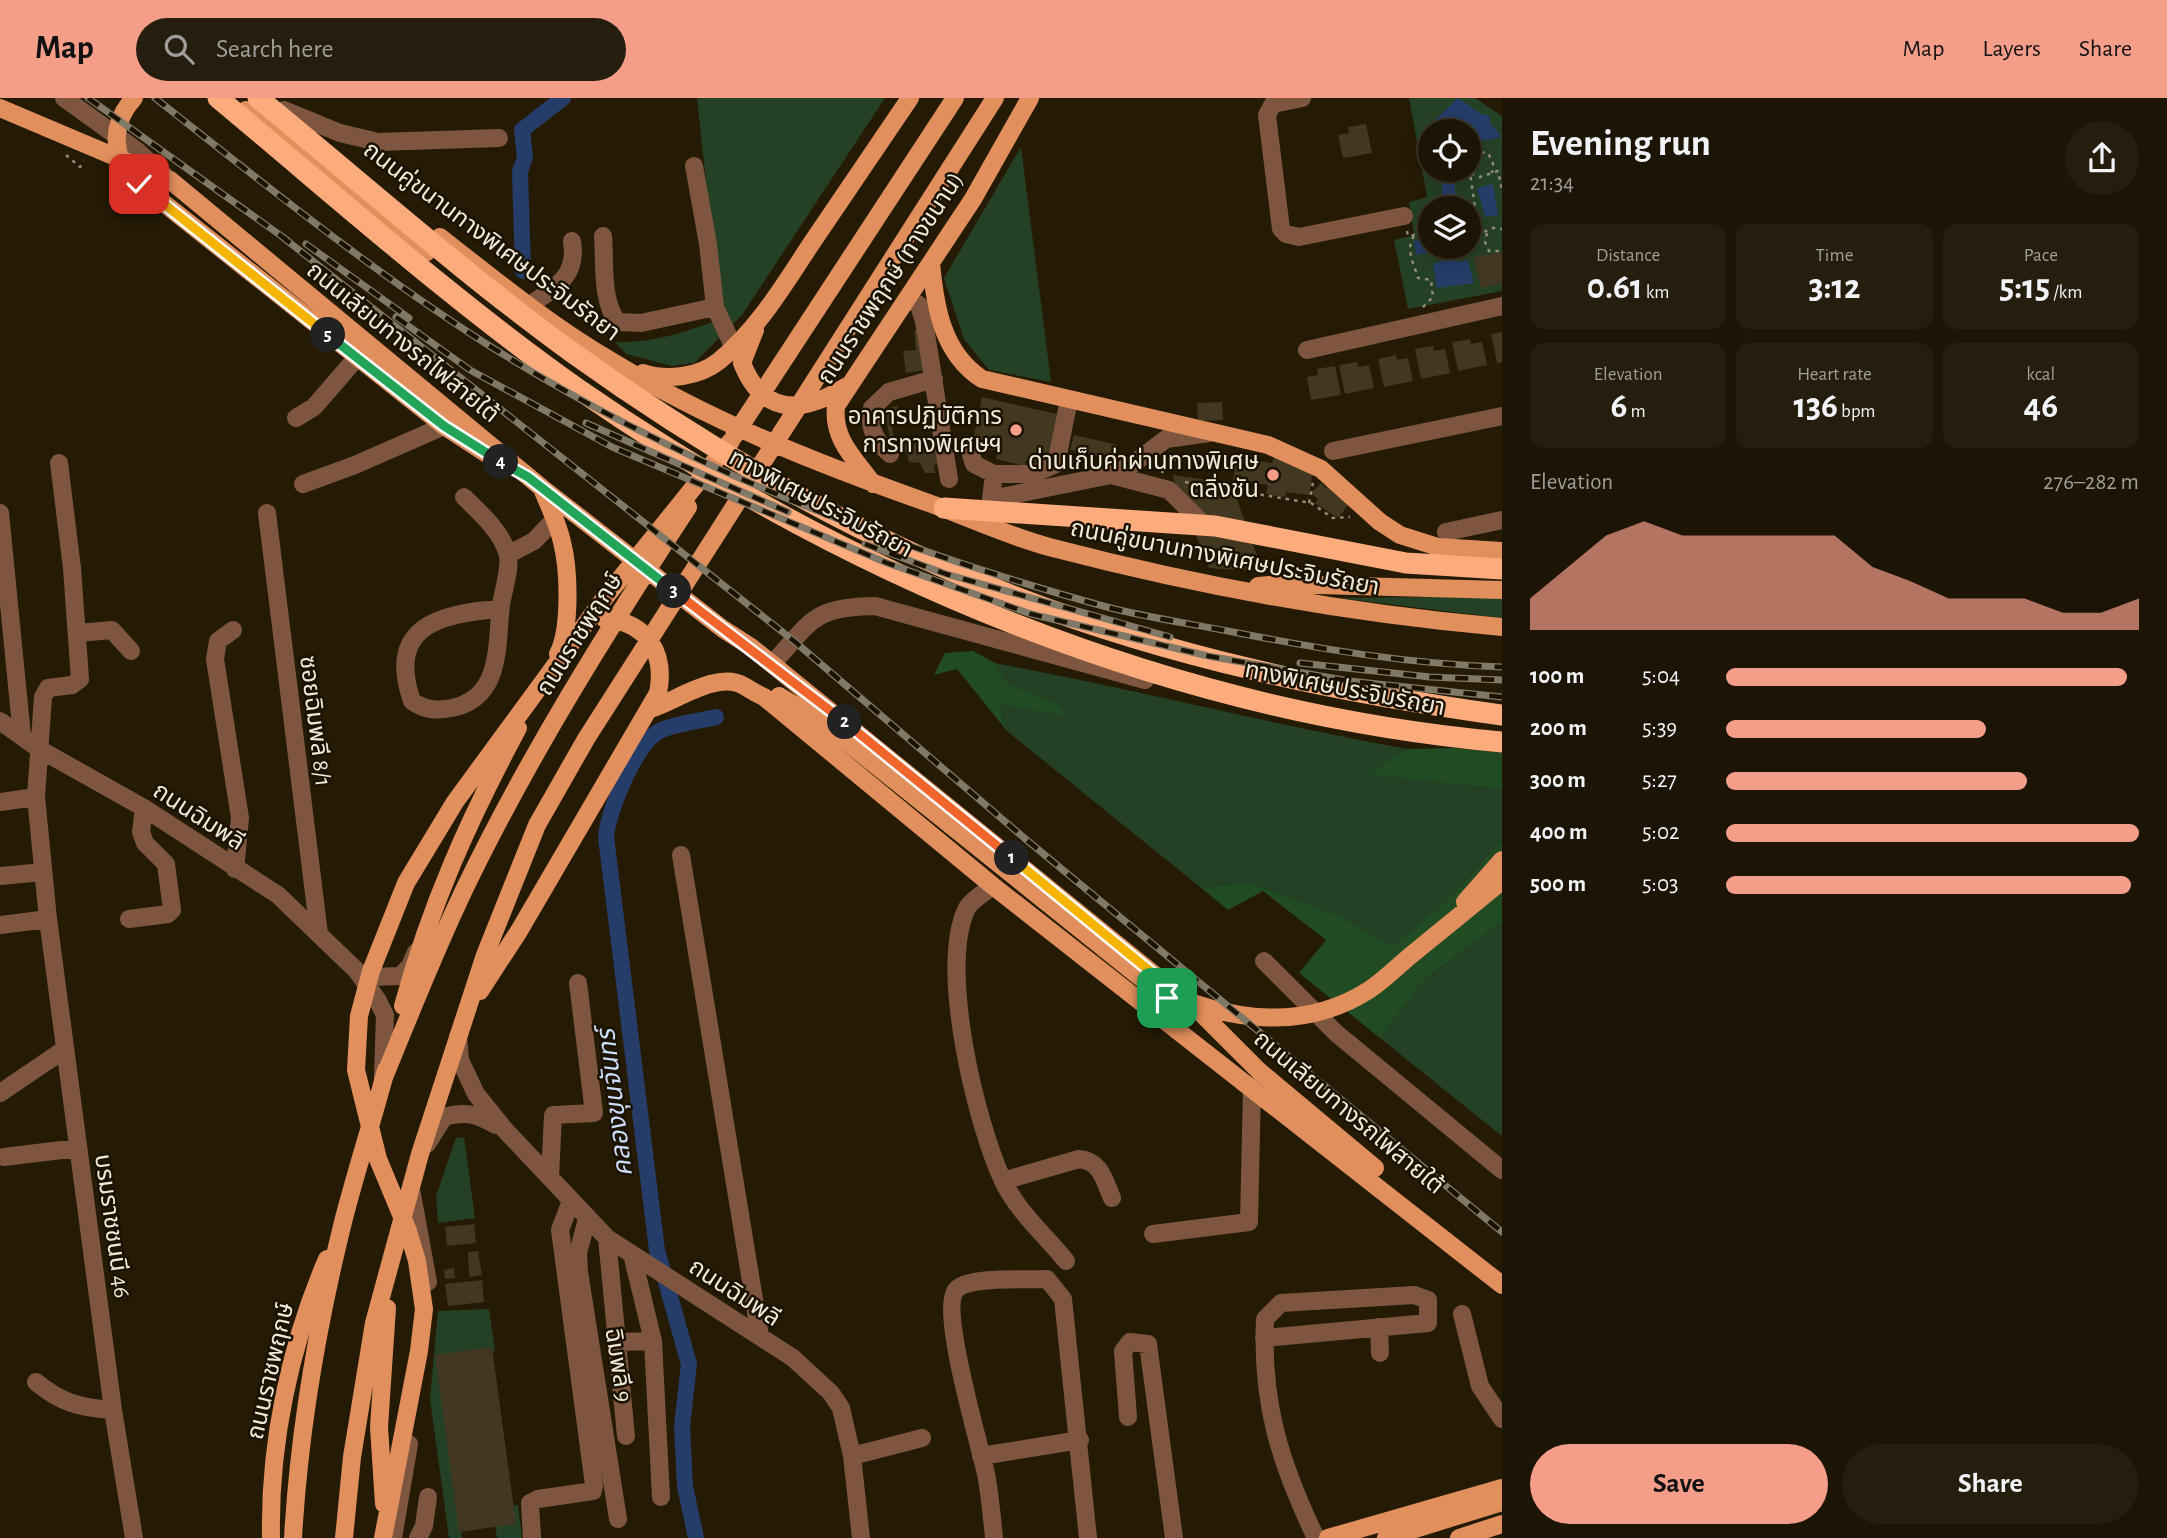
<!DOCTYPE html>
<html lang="en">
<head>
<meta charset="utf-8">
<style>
	:root { --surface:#1c1404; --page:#251d0e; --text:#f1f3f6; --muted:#a09e9a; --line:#3a3326; --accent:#f49e8a }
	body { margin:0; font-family:"Alegreya Sans","Noto Sans Thai",sans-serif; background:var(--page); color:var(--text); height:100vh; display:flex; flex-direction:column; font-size:26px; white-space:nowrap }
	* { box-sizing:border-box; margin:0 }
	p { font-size:23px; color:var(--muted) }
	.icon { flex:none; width:38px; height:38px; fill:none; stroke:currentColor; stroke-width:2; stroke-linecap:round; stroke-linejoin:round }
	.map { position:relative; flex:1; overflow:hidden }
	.panel { display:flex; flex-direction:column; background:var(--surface); width:665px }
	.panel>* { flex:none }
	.buttons { position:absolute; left:1418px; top:21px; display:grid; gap:14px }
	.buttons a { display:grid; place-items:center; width:63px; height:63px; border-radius:50%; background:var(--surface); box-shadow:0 4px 18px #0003,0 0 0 2px var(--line); font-size:35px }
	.pin { position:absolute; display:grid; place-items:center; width:60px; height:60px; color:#fff; margin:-30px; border-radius:14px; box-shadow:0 4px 10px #0006 }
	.km { position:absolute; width:35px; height:35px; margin:-18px; border-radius:50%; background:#222; color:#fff; font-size:19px; line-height:35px; text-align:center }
	.round { display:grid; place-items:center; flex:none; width:74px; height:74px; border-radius:37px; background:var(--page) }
	.summary { display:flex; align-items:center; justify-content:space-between; height:119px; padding:0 28px }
	h1 { font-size:38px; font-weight:700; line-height:52px }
	.metrics { display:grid; grid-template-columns:repeat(3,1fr); gap:10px; height:119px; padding:7px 28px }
	.metrics div { display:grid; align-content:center; border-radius:14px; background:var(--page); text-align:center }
	.metrics b { font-size:35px; font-weight:700 }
	.metrics small { font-size:19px; font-weight:400 }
	.metrics p { font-size:19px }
	.chart { height:196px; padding:14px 28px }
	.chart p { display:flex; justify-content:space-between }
	.chart svg { width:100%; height:126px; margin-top:7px; fill:var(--accent); opacity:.7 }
	.action { display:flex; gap:14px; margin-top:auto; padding:14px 28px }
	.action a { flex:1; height:80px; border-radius:42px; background:var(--accent); color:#111; font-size:28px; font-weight:700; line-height:80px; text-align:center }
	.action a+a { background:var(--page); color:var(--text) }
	ul { padding:0 28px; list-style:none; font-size:23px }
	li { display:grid; grid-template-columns:112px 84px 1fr; align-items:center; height:52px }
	li i { height:18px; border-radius:9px; background:var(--accent) }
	header { display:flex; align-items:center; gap:42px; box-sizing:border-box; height:98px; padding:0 35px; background:var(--accent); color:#111 }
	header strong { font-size:33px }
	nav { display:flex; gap:38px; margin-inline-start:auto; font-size:24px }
	.search { width:490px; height:63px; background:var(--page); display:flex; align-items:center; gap:18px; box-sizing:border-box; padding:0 24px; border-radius:38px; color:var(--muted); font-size:26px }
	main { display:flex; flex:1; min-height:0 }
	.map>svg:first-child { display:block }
</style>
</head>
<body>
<header>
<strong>Map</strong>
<div class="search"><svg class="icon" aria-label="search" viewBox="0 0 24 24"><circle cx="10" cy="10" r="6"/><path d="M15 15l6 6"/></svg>Search here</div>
<nav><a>Map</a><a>Layers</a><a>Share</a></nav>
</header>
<main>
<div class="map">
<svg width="1502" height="1440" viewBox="0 0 1502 1440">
	<rect width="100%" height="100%" fill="#251b05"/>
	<path fill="#254125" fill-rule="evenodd" d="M697,0H885L742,217L694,265L672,268L626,256L615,244C654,245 685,234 721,221Z
		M1409,0H1475L1502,18V193L1408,211L1394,142L1414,137L1409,104L1427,99ZM1430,33H1468V72H1430ZM1430,110H1468V149H1430Z
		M1021,49L1051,284L989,272L964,241L944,180Z
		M1502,484V520L1339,500L1440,499Z
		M995,565C1133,591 1269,626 1408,651L1368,677L1502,691V742L1452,798L1393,850L1336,816L1250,785L1200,789L1007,633L999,605L1065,617L1055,604L1008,586Z
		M1502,824V1038L1380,940L1425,881Z
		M464,1039L475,1120L438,1125L436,1098L456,1040Z
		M489,1211L495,1253L446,1267L462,1440H449L430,1301L438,1213Z
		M518,1407L522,1440H497L493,1411Z"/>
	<path fill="#214b23" d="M973,553L995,565L1008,586L1055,604L1066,618L999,606L1007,633L957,571L934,577L945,555Z
		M1455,650L1502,655V691L1367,677L1408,651Z
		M1502,742V824L1425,881L1380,940L1299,875L1326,842L1263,793L1228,812L1200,789L1250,785L1336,816L1393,849L1452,798Z"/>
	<path fill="#253d68" d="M1458,0L1481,16L1490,18V25L1502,39L1468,46V33H1435L1432,25Z
		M1437,72H1455V98L1442,101V83L1436,78Z
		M1493,86L1498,117L1485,119L1477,90Z
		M1430,141V149H1441L1439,153L1416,157L1414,143Z
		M1453,160L1458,164L1468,162L1474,185L1437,190L1433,166Z"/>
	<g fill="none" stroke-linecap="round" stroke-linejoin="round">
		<path stroke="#253d68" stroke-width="16" d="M523,173L520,74L525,59L522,32L563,0
			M696,1440L685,1388L682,1328L689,1266L657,1152L606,739C608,713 635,648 658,634C670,626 702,623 716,619"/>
	</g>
	<path fill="#423821" d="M1366,26L1372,55L1343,60L1338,37L1349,35L1348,29Z
		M1502,154V185L1481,190L1474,159Z
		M923,231L926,272L906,275L903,253L916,252L914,232Z
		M1502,234V264L1497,265L1491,236Z
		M1470,241L1471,246L1482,244L1487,267L1458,273L1452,244Z
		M1433,248L1434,253L1445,251L1450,275L1421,281L1415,251Z
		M1396,257L1397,262L1408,260L1413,283L1384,289L1378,261Z
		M1357,264L1358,269L1369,267L1374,290L1345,296L1339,267Z
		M1335,268L1341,297L1311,302L1307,279L1318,277L1317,271Z
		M982,299L1061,317L1050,367L1026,362L1025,368L996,361L998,353L972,347Z
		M1222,304L1223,322L1198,323L1197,305Z
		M898,308V319L890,321L896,347L939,341L943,366L934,367L935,375H925L920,365L909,364L907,356L892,349L884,311Z
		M1074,337L1118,347L1115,362L1070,352Z
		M1274,359L1298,362L1296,370L1313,372L1309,397L1286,394L1285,399L1266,396L1268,387L1233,382L1237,360L1272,365Z
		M1172,377L1231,385L1263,474L1209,470Z
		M1321,385L1326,390L1329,386L1348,407L1338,420L1315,405L1318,401L1311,395Z
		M474,1126L476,1145L447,1148L445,1129Z
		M478,1153L482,1177L469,1179L468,1154Z
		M454,1170L455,1180L445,1181L444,1172Z
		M482,1182L484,1204L448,1208L445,1186Z
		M492,1249L516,1426L459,1434L435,1257Z"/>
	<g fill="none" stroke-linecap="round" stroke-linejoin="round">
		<path stroke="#938b7a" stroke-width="2.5" stroke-dasharray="3.5 5" stroke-linecap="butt" d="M66,57L80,69L84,63
			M1468,64L1479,54L1488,55L1493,65L1492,75
			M1476,116L1470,75L1480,79L1498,73L1502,92
			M1468,118L1476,116L1479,136L1493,130L1502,131
			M1407,133L1408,138L1430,134
			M1487,135L1485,144L1489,153H1502
			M1468,137L1479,136
			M1414,138C1405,151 1414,166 1418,180L1431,182L1433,199L1422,210
			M1162,375C1170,353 1191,361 1211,363L1218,353
			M1185,384L1311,405L1333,420L1350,419
			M1309,405L1313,384"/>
		<path stroke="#7e563f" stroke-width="18" d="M64,0L136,52L166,79
			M1302,0L1273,6L1267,17L1281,131L1286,136L1299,139L1404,118
			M284,12L340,35L378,44L499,40
			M694,68L708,146L715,209L733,248
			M603,138C605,163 601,205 618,224L641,225L715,209
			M908,201L919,207L924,223L949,381
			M529,208C555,189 578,179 572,143
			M1307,252L1502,208
			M296,320L314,309L366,249
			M970,353L974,366L994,376
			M1333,353L1502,318
			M890,356C875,343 868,330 872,310L889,294L934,281
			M1111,377L1169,392L1204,427
			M303,386L355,367L444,328
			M464,399C480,415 500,432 507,454C512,467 503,493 501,507C496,546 503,599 452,610C436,613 425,612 412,603C386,529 439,515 500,511
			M991,401L994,376H1033L1056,366L1069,302
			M0,415L22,638
			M267,415L319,836
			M992,415L991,401L1111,377L1133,366L1166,341L1209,335
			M1446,434L1502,422
			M509,456L534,443L555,421
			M233,532L218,543L215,561L240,720L235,771
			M78,535L112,532L131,553
			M772,566C812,523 812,509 875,508L1145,582
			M0,623L39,651L144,710L278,797L357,873L378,903L385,917L383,979
			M0,704L36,699
			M681,757L760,1238
			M0,778L43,774
			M993,788C985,794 970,803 966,812C939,872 976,1025 1003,1083C1017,1113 1046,1138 1066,1163
			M48,821L113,1312L134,1440
			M129,821L168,816L172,812L166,766L145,745L141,734L144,710
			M0,827L48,821L36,699L43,599L48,590L72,587L80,581L72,470L59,365
			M1264,863L1336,935L1502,1072
			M357,873L370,879L400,878L410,868L416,854
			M458,938L460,962L476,996L505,1032L607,1140L793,1260L831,1295L841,1310L852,1358L861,1440
			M0,995L65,951
			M427,1046L444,1019C466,1013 476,1016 496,1027
			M4,1059L78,1050
			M550,1079L553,1017L594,1015L578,885
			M1003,1083L1079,1061C1101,1063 1104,1082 1112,1100
			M411,1091L428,1184
			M587,1121L578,1155L579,1174L618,1421
			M1153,1136L1249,1124L1252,989
			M607,1140L626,1338
			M632,1156L653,1243
			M1462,1216L1480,1288L1502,1321
			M1379,1229L1380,1255
			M1264,1240L1428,1225V1202L1414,1197L1281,1205L1265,1221C1261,1305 1280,1365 1316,1440
			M618,1244L653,1243L661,1399
			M36,1284C61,1305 81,1310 113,1312
			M1128,1319L1123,1253L1130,1244L1148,1246L1174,1440
			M852,1358L922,1340
			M981,1358L1080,1342
			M393,1440L409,1346
			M418,1440L424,1428L428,1399
			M532,1440L530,1405L538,1401L593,1393L594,1387L560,1132L571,1103
			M994,1440C992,1419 990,1397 986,1376C980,1347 938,1209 957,1191C970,1178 1027,1182 1047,1181L1063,1201L1088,1440"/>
		<path stroke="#e18f5c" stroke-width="18" d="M134,0C112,24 111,54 131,79L444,328L487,356
			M0,10L170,82L542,390L723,531L751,549L1167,887L1170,892L1167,900
			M246,12L427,154
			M440,139C496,183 551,228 613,264C710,323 816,365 923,403C967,418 1009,439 1053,450C1199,488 1352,516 1502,529
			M931,165C935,208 942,255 982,281L1268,347L1321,371L1380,424L1400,437L1438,449L1502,453
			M755,232L742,265C763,318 802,316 845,289
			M643,275C667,283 699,279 719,263C758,231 784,187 811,146C844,97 877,49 910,0
			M734,338L955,0
			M873,386C855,361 832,341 836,308L973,101L1030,0
			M543,393C550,410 558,426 562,444C569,471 571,531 558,556
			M1258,488L1282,486L1502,492
			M779,598L822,624L1141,880C1210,921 1297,938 1369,892C1384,882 1397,869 1410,858C1441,833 1471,808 1502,783
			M650,611C675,604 717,572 744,588C751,592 757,596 764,599L993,788L1502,1187
			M1465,804L1502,762
			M480,893L519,833L658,595C666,555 647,524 605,521
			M403,908C430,808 469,721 518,630
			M1195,909L1259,973L1375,1070
			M383,982C409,918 434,855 464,792C528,659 607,533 688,409
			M384,1406L379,1329L387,1210
			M271,1440C269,1346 290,1247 327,1161
			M293,1440C299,1333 318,1224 344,1120C357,1070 373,1021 386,972
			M344,1440L352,1359L374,1225L420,1056L485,857L537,727L586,641L995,0
			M383,1440L419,1253L424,1211L417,1163L408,1133L378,1061L356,972L359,918L371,873L406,785L455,704L603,502L731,343
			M1328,1440L1502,1390
			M1386,1440L1502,1404
			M1459,1440L1502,1426"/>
		<path stroke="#fcac7c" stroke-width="21" d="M218,0C336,98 452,202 578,291C850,480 1170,614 1502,644
			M258,0C362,85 464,176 573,255C708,352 858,438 1013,498C1170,559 1336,594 1502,617
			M944,410L1215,428L1406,465L1502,471"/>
		<defs>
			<path id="rail" d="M88,0L287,142
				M155,0C263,85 369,171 485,245C675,365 887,449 1103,508C1144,519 1186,525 1228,533C1319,551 1409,566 1502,569
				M280,137L794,543L1029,744L1502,1134
				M306,146L409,220
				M396,219L470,272L612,349L887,465L1031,516L1208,558L1349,583L1502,599
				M586,325L788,414
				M865,446L946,476L1170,539
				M1300,565L1430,579L1502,582"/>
		</defs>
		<use href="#rail" stroke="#817967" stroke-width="7"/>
		<use href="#rail" stroke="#1b1200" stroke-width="4.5" stroke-dasharray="13" stroke-linecap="butt"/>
	</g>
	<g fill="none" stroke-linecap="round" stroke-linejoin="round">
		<defs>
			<path id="split-1" d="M1012,760L1167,887L1170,892L1167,900"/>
			<path id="split-2" d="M845,624L1012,760"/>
			<path id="split-3" d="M674,493L845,624"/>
			<path id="split-4" d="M501,364L528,379L674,493"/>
			<path id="split-5" d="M328,237L444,328L501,364"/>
			<path id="split-6" d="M139,86L328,237"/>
		</defs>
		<use href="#split-1" stroke="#fff" stroke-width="14"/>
		<use href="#split-2" stroke="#fff" stroke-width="14"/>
		<use href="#split-3" stroke="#fff" stroke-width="14"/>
		<use href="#split-4" stroke="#fff" stroke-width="14"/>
		<use href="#split-5" stroke="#fff" stroke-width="14"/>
		<use href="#split-6" stroke="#fff" stroke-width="14"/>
		<use href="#split-1" stroke="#f5b400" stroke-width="9"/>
		<use href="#split-2" stroke="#f0652b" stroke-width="9"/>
		<use href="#split-3" stroke="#f0652b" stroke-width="9"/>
		<use href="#split-4" stroke="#22a559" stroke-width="9"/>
		<use href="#split-5" stroke="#22a559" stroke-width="9"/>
		<use href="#split-6" stroke="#f5b400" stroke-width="9"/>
	</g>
	<g fill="#f49e8a" stroke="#1b1200" stroke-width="2.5">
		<circle cx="1016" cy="332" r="7"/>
		<circle cx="1273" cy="377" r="7"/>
	</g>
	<g text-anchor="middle" stroke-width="5" stroke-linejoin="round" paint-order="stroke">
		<g font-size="24" fill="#f0eadc" stroke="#1b1200">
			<text transform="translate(492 143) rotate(37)" y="8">ถนนคู่ขนานทางพิเศษประจิมรัถยา</text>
			<text transform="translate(890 180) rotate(-57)" y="8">ถนนราชพฤกษ์ (ทางขนาน)</text>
			<text transform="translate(403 244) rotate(39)" y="8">ถนนเลียบทางรถไฟสายใต้</text>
			<text transform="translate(821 405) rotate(28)" y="8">ทางพิเศษประจิมรัถยา</text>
			<text transform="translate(1225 459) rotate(11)" y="8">ถนนคู่ขนานทางพิเศษประจิมรัถยา</text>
			<text transform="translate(579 536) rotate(-58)" y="8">ถนนราชพฤกษ์</text>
			<text transform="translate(1345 590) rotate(11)" y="8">ทางพิเศษประจิมรัถยา</text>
			<text transform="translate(316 623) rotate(83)" y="8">ซอยฉิมพลี 8/1</text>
			<text transform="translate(199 718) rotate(33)" y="8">ถนนฉิมพลี</text>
			<text transform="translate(1349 1014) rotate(40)" y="8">ถนนเลียบทางรถไฟสายใต้</text>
			<text transform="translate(113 1128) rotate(82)" y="8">บรมราชชนนี 46</text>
			<text transform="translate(735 1194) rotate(33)" y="8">ถนนฉิมพลี</text>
			<text transform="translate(619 1267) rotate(81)" y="8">ฉิมพลี 9</text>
			<text transform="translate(270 1273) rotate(-77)" y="8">ถนนราชพฤกษ์</text>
		</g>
		<g font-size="24" fill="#f0eadc" stroke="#1b1200" text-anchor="end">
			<text x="1002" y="326">อาคารปฏิบัติการ<tspan x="1002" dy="28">การทางพิเศษฯ</tspan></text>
			<text x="1259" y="371">ด่านเก็บค่าผ่านทางพิเศษ<tspan x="1259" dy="28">ตลิ่งชัน</tspan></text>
		</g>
		<g font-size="26" font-style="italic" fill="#ccddfa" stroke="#1b1200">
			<text transform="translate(614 1005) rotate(-97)" y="9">คลองขุนจันทร์</text>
		</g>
	</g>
</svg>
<div class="buttons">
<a><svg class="icon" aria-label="locate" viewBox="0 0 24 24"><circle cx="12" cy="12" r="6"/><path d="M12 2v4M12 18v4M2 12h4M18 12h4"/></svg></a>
<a><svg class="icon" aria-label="layers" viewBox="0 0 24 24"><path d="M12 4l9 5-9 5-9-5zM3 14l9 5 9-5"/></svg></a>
</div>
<div class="pin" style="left:1167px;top:900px;background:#1e9e55"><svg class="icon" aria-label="arrive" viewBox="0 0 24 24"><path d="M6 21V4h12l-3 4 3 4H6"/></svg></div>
<div class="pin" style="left:139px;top:86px;background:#d93025"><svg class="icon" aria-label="check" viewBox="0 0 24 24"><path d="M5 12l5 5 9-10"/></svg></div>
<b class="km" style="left:1012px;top:760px">1</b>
<b class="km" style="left:845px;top:624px">2</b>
<b class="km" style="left:674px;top:493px">3</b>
<b class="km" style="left:501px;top:364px">4</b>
<b class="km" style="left:328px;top:237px">5</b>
</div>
<section class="panel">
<div class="summary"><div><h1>Evening run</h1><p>21:34</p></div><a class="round"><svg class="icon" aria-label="share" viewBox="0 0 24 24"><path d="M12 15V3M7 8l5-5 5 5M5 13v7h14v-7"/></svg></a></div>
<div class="metrics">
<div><p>Distance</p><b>0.61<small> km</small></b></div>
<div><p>Time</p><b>3:12</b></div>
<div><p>Pace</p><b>5:15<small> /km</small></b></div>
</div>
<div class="metrics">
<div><p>Elevation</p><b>6<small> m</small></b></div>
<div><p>Heart rate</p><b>136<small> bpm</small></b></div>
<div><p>kcal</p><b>46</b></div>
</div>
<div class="chart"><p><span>Elevation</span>276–282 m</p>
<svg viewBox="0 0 160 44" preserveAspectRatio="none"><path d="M0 44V33L10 22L20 11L30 6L40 11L50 11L60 11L70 11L80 11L90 22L100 27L110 33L120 33L130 33L140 38L150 38L160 33V44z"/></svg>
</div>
<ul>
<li><b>100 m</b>5:04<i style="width:97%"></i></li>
<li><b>200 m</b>5:39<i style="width:63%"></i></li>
<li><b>300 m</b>5:27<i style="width:73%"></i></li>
<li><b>400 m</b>5:02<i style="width:100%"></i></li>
<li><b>500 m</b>5:03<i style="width:98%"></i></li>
</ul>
<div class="action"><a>Save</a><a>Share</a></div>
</section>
</main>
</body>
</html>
